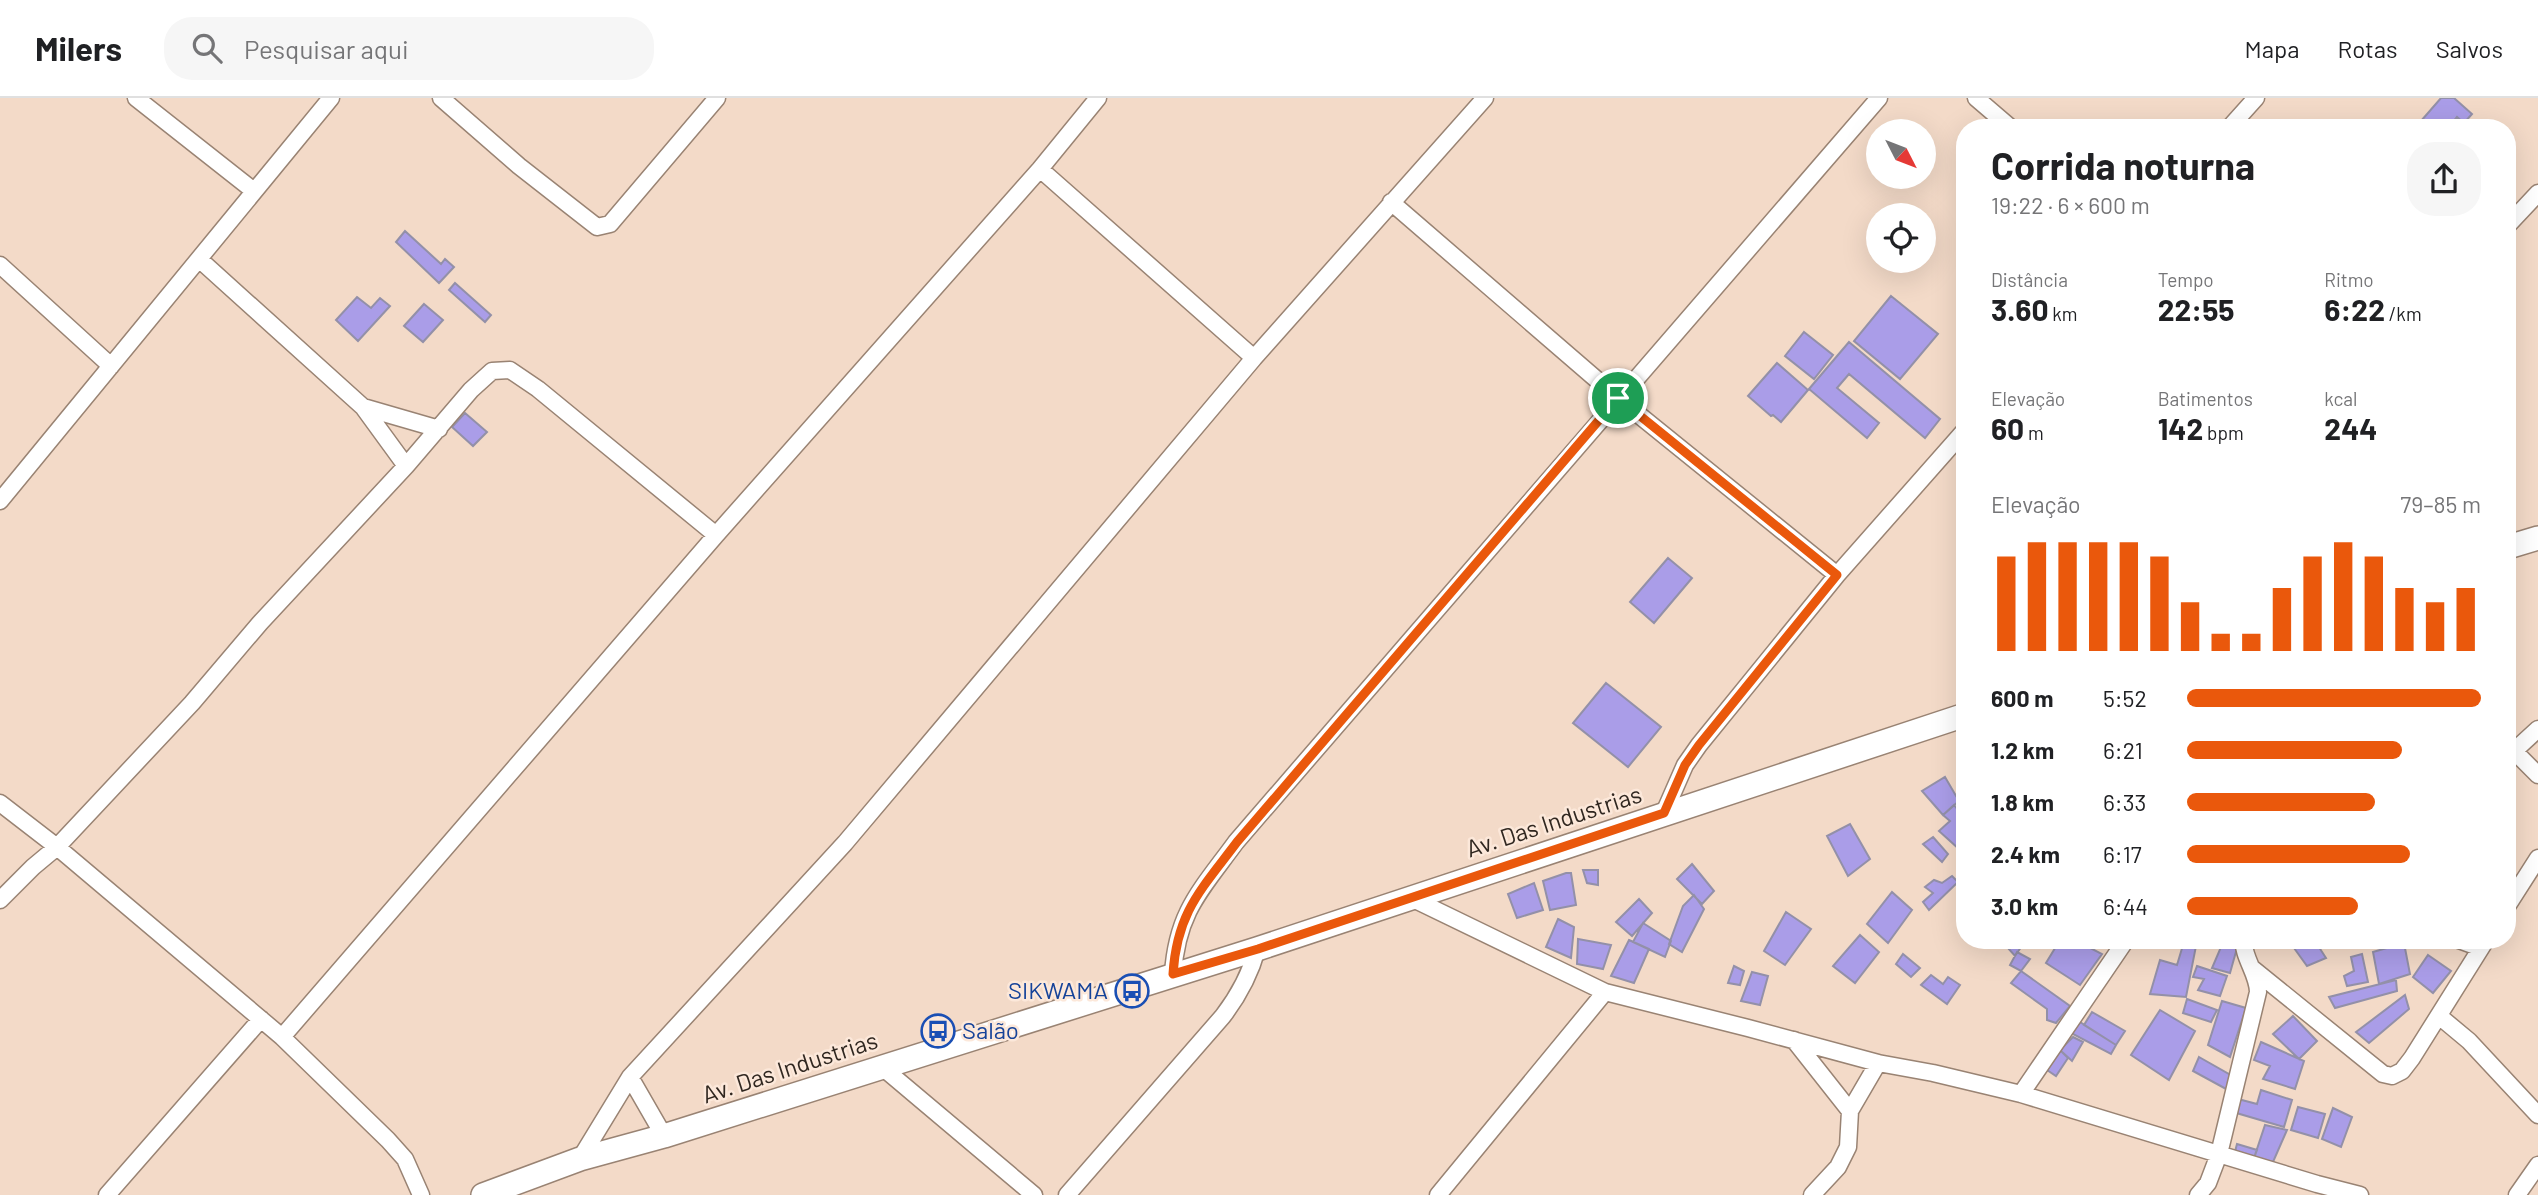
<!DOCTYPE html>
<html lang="pt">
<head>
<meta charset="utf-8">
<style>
	:root { --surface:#fff; --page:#f6f6f6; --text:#202124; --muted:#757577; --line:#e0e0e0; --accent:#ea580c }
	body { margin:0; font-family:Barlow,sans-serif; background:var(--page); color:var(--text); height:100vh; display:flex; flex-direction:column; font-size:26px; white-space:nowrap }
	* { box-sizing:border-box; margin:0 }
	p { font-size:23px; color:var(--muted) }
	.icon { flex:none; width:38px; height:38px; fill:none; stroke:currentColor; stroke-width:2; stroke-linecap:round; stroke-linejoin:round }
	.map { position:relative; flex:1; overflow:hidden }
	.drawer { position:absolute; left:1956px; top:21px; width:560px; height:830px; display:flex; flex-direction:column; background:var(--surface); border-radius:28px; box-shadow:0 7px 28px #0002 }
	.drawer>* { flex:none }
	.needle { width:46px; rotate:132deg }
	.buttons { position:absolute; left:1866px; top:21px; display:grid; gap:14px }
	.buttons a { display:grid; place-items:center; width:70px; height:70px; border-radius:50%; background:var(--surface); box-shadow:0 7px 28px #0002; font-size:35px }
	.pin { position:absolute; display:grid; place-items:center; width:60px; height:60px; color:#fff; margin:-30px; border:4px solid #fff; border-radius:50%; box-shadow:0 2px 7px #0007 }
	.round { display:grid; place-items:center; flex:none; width:74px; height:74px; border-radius:28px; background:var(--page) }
	.overview { display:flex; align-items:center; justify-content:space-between; height:119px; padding:0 35px }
	h1 { font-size:38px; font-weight:700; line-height:52px }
	.figures { display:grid; grid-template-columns:repeat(3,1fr); gap:10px; height:119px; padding:7px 35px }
	.figures div { display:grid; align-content:center }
	.figures b { font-size:30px; font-weight:700 }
	.figures small { font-size:19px; font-weight:400 }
	.figures p { font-size:19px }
	.chart { height:196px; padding:14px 35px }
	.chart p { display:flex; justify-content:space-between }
	.chart svg { width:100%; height:126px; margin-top:7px; stroke:var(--accent); stroke-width:6 }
	ul { padding:0 35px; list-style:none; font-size:23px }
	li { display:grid; grid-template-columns:112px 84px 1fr; align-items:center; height:52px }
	li i { height:18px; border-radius:9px; background:var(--accent) }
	header { display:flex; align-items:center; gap:42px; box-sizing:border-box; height:98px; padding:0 35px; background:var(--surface); border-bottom:2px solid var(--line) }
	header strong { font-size:33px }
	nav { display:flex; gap:38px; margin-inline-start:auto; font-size:24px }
	.search { width:490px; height:63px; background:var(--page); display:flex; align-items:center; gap:18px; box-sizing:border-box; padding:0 24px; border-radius:28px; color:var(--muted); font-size:26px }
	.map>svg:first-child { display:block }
</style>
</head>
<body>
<header>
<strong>Milers</strong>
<div class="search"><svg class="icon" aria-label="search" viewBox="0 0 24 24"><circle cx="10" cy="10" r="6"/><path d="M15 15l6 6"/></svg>Pesquisar aqui</div>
<nav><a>Mapa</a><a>Rotas</a><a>Salvos</a></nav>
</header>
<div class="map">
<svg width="2538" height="1097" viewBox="0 0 2538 1097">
	<rect width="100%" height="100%" fill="#f3dac8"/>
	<path fill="#aa9de8" stroke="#9390a8" stroke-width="2" d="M2441,0H2454L2472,16L2464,25L2457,19L2448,30H2429L2421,23Z
		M405,133L441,166L445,161L454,169L439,185L396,144Z
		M455,185L491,217L485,224L449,192Z
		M1891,198L1938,236L1900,281L1854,243Z
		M357,199L371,210L380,200L390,208L358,243L336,222Z
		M424,206L443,222L423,244L404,228Z
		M1804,234L1833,257L1814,281L1785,258Z
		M1849,244L1940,321L1925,340L1849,276L1837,290L1879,325L1867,340L1809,291Z
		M1777,265L1808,292L1781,324L1773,317L1771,318L1748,298Z
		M465,315L487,334L473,348L452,329Z
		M1668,460L1692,480L1654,525L1630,504Z
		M1606,585L1661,629L1628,669L1573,625Z
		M1945,679L1959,703L1943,717L1922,693Z
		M1954,707L1965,721V745L1959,751L1939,733L1950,723L1943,717Z
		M1850,726L1870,761L1848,778L1827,738Z
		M1933,739L1948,756L1942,764L1923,746Z
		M1692,766L1714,793L1702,806L1677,781Z
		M1583,772H1598V787L1587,785Z
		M1566,775H1571L1576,807L1550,812L1543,783Z
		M1952,778L1958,784L1929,812L1923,804L1933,795L1925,789L1934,782L1942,785Z
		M1534,785L1543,812L1517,820L1508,796Z
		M1892,794L1912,812L1888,845L1867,826Z
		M1694,797L1704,811L1682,854L1669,846L1683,808Z
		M1639,801L1652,815L1632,838L1616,824Z
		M1786,814L1811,831L1785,867L1764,853Z
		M1558,821L1574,829L1571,860L1546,849Z
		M1643,825L1671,843L1665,859L1633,844Z
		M1860,837L1879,854L1855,885L1833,868Z
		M1578,841L1611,847L1603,871L1577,866Z
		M1629,842L1649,851L1634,885L1611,878Z
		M2012,842H2026L2015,858L2007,849Z
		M2060,842H2075L2102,856L2080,887L2046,865Z
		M2224,842L2239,843L2230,875L2212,870Z
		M2303,842L2307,848L2315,843L2326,860L2307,868L2294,850Z
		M2404,845L2410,876L2379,886L2373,854Z
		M2183,847L2196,848L2186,899L2150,896L2160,862L2177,867Z
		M2017,854L2030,861L2021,873L2010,867Z
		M1903,856L1920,870L1911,879L1896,866Z
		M2362,856L2368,884L2347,888L2344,878L2354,873L2351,859Z
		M2428,857L2451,873L2433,895L2413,879Z
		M1734,868L1744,873L1740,887L1728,885Z
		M2197,868L2227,878L2220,898L2198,892L2204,881L2193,879Z
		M2021,873L2070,908L2056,925L2047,922V911L2011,885Z
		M1752,874L1768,878L1760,907L1741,903Z
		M1931,877L1943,886L1948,879L1960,887L1947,906L1921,887Z
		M2396,882L2397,893L2335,910L2329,899Z
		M2405,897L2409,911L2369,945L2356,934Z
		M2187,901L2217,912L2211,924L2183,915Z
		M2222,903L2246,910L2230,959L2208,947Z
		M2160,912L2195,933L2169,982L2131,957Z
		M2092,914L2125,933L2116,947L2084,927Z
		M2293,918L2317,943L2299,961L2273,936Z
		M2080,924L2116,947L2111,956L2071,935Z
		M2073,939L2083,944L2072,963L2060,952Z
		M2261,944L2304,963L2295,991L2263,981L2270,968L2254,962Z
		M2060,952L2068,960L2056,978L2047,972Z
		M2199,959L2234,979L2228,992L2193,973Z
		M2261,992L2292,1002L2284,1029L2233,1014L2238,1001L2257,1006Z
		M2298,1009L2325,1016L2318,1040L2291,1032Z
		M2333,1010L2352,1019L2341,1049L2322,1041Z
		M2265,1027L2287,1032L2273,1064L2253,1063Z
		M2237,1046L2257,1052L2253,1063L2233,1061Z"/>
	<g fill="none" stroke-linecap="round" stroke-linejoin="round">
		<defs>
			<path id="street" d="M136,0L254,93
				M441,0L519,68L597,129L610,126L717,0
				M1976,0L2011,30
				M2229,30L2256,0
				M1040,71L1254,260
				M1391,104L1618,300L1837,477
				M2508,127L2538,95
				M199,161L363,309L406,368
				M0,167L111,268
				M363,309L439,331
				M0,403L331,0
				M2508,647L2538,677
				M2514,653L2538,631
				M0,705L57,749L282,939L388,1042L405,1061L421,1097
				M1664,715L1685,667L1699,647L1837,477L1965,332
				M1409,799L1605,894L1748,930L1878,965L1933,975L2021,996L2317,1086L2360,1097
				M0,802L33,769L57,749L192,605L260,525L406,368L471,292L492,273L510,272L538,291L716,437
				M2508,807L2538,760
				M2459,842L2481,850
				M2253,871L2383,976L2392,978L2402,973L2412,960L2486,842
				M1173,876C1177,814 1201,792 1236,744L1879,0
				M2439,918L2469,943L2538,1017
				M282,939L716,437L1040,71L1098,0
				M1794,942L1850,1013
				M882,969L1034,1097
				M630,979L664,1038
				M2021,996L2126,842
				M580,1061L630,979L845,745L1254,260L1485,0
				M107,1097L261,921
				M1067,1097L1223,918C1239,897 1250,877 1257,851
				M1438,1097L1605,894
				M1812,1097L1838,1069L1848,1049L1850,1013L1878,965
				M2198,1097L2208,1085L2219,1056L2258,894C2258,876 2242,858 2244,842
				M2517,1097L2538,1067"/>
			<path id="secondary" d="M2508,449L2538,440
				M483,1097L580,1061L664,1038L1257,851L1965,617"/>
		</defs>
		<use href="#street" stroke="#998373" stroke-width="19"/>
		<use href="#secondary" stroke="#998373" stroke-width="26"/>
		<use href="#street" stroke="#fff" stroke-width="16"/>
		<use href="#secondary" stroke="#fff" stroke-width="23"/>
	</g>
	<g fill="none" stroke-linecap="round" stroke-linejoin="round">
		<defs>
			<path id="route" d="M1618,300L1837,477L1699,647L1685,667L1664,715L1258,851L1173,876C1177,814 1201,792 1237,744Z"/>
		</defs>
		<use href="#route" stroke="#fff" stroke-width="14"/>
		<use href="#route" stroke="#ea580c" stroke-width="9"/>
	</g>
	<defs>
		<symbol id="bus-ring" viewBox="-11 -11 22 22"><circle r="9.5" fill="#fce8da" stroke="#1a4fb4" stroke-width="1.5"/><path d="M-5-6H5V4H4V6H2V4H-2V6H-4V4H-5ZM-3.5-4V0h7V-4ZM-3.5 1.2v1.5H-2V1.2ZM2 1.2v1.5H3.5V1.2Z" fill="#1a4fb4"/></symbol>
	</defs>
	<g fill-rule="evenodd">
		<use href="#bus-ring" x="1113" y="874" width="38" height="38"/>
		<use href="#bus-ring" x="919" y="914" width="38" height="38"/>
	</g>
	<g text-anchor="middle" stroke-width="5" stroke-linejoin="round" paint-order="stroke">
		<g font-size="24" fill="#302720" stroke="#fce8da">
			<text transform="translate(1554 724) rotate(-18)" y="8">Av. Das Industrias</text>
			<text transform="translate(790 970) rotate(-18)" y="8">Av. Das Industrias</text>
		</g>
		<g font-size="24" fill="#164399" stroke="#fce8da" text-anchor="end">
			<text x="1108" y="901">SIKWAMA</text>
			<text x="962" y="941" text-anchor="start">Salão</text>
		</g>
	</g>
</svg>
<div class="buttons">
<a><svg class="needle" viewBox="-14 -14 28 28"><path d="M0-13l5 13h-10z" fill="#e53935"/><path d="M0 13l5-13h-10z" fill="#757577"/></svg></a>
<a><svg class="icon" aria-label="locate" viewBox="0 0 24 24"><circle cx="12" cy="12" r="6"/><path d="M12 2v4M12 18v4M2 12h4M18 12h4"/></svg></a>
</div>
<div class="pin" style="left:1618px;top:300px;background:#1e9e55"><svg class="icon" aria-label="arrive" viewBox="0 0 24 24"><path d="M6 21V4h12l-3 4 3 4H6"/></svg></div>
<section class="drawer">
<div class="overview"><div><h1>Corrida noturna</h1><p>19:22 · 6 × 600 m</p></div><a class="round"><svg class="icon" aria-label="share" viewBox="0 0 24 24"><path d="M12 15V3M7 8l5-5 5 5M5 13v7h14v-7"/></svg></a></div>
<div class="figures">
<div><p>Distância</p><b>3.60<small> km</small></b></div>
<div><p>Tempo</p><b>22:55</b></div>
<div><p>Ritmo</p><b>6:22<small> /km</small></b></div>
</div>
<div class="figures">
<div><p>Elevação</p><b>60<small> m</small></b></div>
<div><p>Batimentos</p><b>142<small> bpm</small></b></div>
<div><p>kcal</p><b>244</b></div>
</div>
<div class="chart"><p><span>Elevação</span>79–85 m</p>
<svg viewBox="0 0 160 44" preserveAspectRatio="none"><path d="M5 44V11M15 44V6M25 44V6M35 44V6M45 44V6M55 44V11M65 44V27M75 44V38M85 44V38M95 44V22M105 44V11M115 44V6M125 44V11M135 44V22M145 44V27M155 44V22"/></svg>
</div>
<ul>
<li><b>600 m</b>5:52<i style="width:100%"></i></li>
<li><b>1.2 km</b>6:21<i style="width:73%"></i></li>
<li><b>1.8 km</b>6:33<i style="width:64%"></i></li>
<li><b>2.4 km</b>6:17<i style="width:76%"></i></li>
<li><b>3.0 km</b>6:44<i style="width:58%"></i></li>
</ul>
</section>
</div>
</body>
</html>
